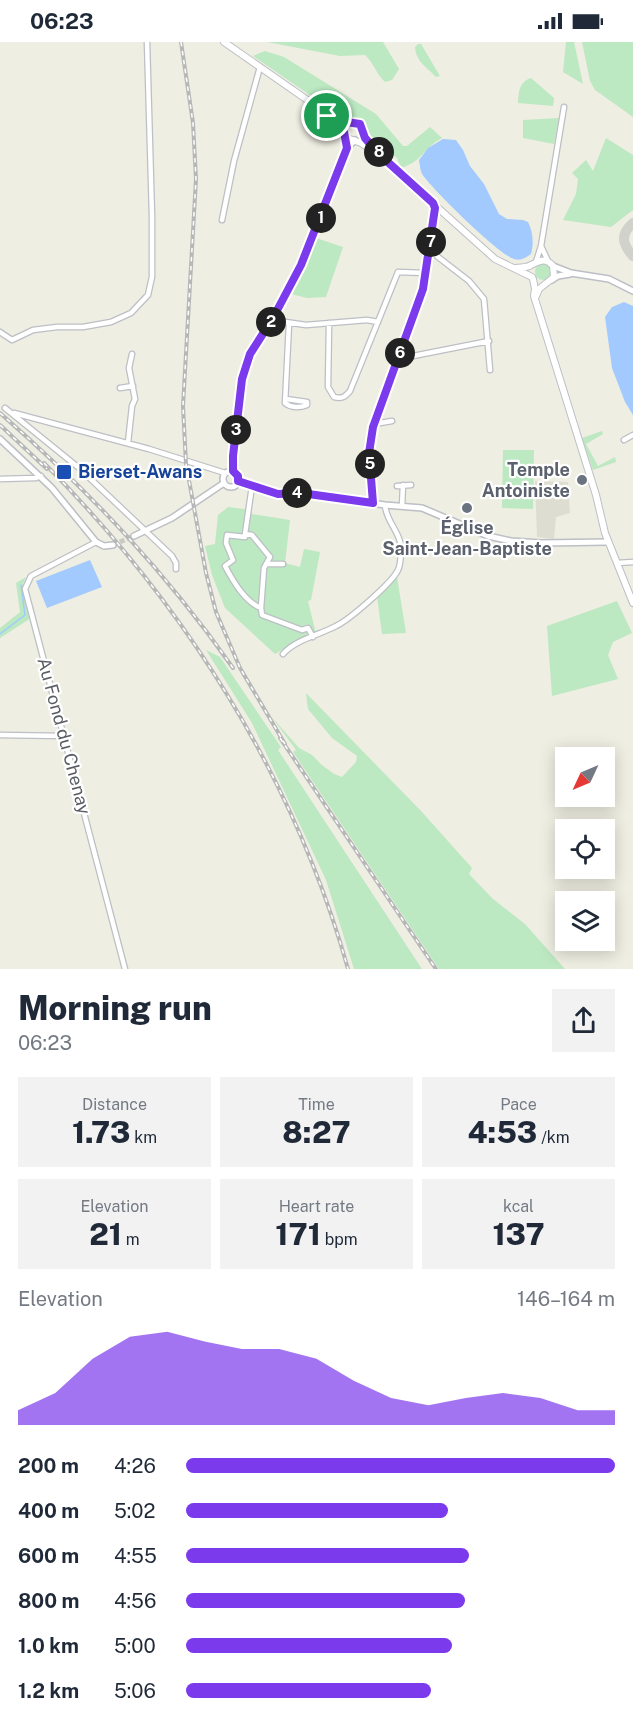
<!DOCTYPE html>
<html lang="en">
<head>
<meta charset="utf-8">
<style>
	:root { --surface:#fff; --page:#f2f2f3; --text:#1f2937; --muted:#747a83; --accent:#7c3aed }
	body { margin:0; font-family:"Public Sans",sans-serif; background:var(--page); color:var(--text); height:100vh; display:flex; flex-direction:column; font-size:22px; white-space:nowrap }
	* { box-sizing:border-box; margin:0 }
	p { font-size:20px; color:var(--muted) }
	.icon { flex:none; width:33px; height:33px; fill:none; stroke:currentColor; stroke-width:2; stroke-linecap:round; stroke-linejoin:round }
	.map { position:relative; height:927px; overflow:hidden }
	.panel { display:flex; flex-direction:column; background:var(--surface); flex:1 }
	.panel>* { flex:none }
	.needle { width:39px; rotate:226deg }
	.buttons { position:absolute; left:555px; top:705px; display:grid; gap:12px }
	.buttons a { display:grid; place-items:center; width:60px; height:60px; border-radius:0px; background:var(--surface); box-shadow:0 3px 15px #0003; font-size:30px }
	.pin { position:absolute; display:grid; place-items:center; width:51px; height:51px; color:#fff; margin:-26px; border:3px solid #fff; border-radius:50%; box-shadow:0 2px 6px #0007 }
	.km { position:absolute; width:30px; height:30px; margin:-15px; border-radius:50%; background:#222; color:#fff; font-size:16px; line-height:30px; text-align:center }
	.round { display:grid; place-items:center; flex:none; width:63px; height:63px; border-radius:0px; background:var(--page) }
	.headline { display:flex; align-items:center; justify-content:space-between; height:102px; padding:0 18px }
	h1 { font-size:33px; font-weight:800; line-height:45px }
	.stats { display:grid; grid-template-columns:repeat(3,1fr); gap:9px; height:102px; padding:6px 18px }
	.stats div { display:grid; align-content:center; border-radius:0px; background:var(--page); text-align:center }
	.stats b { font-size:30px; font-weight:800 }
	.stats small { font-size:16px; font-weight:400 }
	.stats p { font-size:16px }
	.chart { height:168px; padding:12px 18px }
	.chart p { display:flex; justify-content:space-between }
	.chart svg { width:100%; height:108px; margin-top:6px; fill:var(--accent); opacity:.7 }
	ul { padding:0 18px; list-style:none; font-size:20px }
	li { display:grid; grid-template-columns:96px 72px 1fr; align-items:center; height:45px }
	li i { height:15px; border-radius:8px; background:var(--accent) }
	.status { display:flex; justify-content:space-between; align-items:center; height:42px; padding:0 30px; background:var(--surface); direction:ltr }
	.status svg { height:16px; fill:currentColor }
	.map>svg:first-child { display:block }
</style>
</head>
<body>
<div class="status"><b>06:23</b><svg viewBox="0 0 49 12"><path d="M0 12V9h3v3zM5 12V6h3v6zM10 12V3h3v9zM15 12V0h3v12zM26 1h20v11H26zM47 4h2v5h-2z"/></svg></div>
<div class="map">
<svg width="633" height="927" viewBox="0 0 633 927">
	<rect width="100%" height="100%" fill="#efeee2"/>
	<path fill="#deddd1" d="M535,439L568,440L570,471L556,475L554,497L537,495Z"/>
	<path fill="#bce8c2" d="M267,0H383L399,27L392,38L385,40C376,32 374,21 365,13L340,14Z
		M566,0H574L583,42L563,30Z
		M582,0H633V75L595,48L590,39Z
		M418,2H421L440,34L436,35C427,25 416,20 415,5Z
		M265,9L284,15L376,72L403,104H407L430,85L442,96C423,106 423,119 401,126L397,116L370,93L364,79L359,76H349L336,71L253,14Z
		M531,36L554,56L553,64L518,61C519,49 519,40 531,36Z
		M559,76L554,102L523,96V78Z
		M606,96L633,113V168L611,185L563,178L576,152L578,137L572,131L586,118L593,129Z
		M316,196L343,205L326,255L307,256L291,252L296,244Z
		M535 230a8 8 0 1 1 16 0a8 8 0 1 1-16 0Z
		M602,389L603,392L586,402L598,424L615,415L616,420L593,428L582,396Z
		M503,408H534L533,467L502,466Z
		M228,465L252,468V472L290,478L285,521L300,525L304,507L320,510L311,558L308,559L316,592L294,601L275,612L225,566L212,533L205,504L215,502L218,473Z
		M26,535L23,542L31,576L0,596V586L20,570L16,541Z
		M397,535L406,591L382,592L377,554Z
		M617,559L632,591L613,600L608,613L618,637L552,654L547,584Z
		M206,608L220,615L281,705L278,708L422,927H354L326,838L252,681Z
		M306,651L422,770L472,826L469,832L493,857L525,882L565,927H439L293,710L296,708L271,674L299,706L312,713L322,723L334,732L342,735L356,720L357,714L332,696L308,667Z"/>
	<path fill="#a2caff" d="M443,97L456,98L463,108L470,124L484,142L499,172L507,177L523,178L528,180C533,190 534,202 531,212C525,216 521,219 514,217C499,213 431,146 422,132C420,128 420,123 419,118L428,106Z
		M624,260L633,264V373L625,360L612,326L605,275L612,265Z
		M90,518L102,545L47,566L36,539Z"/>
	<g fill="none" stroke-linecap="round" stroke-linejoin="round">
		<path stroke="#a2caff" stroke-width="1.5" d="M0,592L25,573L21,543"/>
		<path stroke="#d2d2cc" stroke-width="10" d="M633,181C620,192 622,202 633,214"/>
		<path stroke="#cacac2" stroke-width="5" stroke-dasharray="5 2.5" stroke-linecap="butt" d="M113,503L134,494"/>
		<defs>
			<path id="minor" d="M222,178L234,119L260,25
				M541,204L548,219
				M429,208L469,239L484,257L490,328
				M536,220L541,204L564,65
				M272,278L306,283L367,278L378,280
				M329,281L328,345L334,355C342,357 345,355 350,349L398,230L425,231
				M0,290L12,298L33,288L57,285H83L111,280L131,271L148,253L152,235V174L147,0
				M398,317L489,299
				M120,346L133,344
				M286,357L307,360V363C300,366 291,366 285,361L289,282
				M5,366L79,426L172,514L176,521V527
				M14,371L149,407L225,431
				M374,382L392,379
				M624,398L633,393
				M128,401L132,364L135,357L129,326L132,312
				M0,437L36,436L41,434
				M397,444L411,443
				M373,461L369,411L373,385L423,247L435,169L434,162
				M402,464L403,443
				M245,492L252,444
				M96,500L31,534L25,547L125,927
				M617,521L633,520
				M266,522H283
				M261,566L264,526L270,515L252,493L245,492V495L227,493L226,501L233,518L225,524C233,539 245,560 261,566L262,573L302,588L308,586L313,595
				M283,612C295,598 319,593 336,584C349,578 392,541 398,528C401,522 401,513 401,505C400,489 386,480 385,463
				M0,693L64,694"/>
			<path id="tertiary" d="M553,224L571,231L609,237L633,249
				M552,238L558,234L570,232
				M0,397L52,446L96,500L104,504L113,503
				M233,429V414L242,337L250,312L273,276L301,223L347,106L355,98
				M223 437a8 8 0 1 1 16 0a8 8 0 1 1-16 0Z
				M238,439L278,452L301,451L385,463L422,466L488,494L511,499L541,501L608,500
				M134,494L172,476L224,441"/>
			<path id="secondary" d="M224,0L326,71L342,86L347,96L361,101L379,113L495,217L532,235
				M326,71H330L346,80L360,82L365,96L379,112
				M516,226C521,225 527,226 531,223C540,219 545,215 553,224L554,235L539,247L536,254
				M533,237L535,247L534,254L596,453L605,491L633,561"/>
		</defs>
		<use href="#minor" stroke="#bcbfc5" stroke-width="7"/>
		<use href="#tertiary" stroke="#bcbfc5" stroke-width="8"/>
		<use href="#secondary" stroke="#bdbfc7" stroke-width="8"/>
		<use href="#minor" stroke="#fff" stroke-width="4.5"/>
		<use href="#tertiary" stroke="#fff" stroke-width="5"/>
		<use href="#secondary" stroke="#fff" stroke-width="6"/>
		<defs>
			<path id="rail" d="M181,0L193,81L196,137L183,364L186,422L206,531L216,570L240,626L285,702
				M0,371C89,449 165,529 233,626
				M0,383L47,427
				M44,421C184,562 294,734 348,927
				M280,696L436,927"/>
		</defs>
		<use href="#rail" stroke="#b6b7b7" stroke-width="4"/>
		<use href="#rail" stroke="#fff" stroke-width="1.5" stroke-dasharray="4.5" stroke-linecap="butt"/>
	</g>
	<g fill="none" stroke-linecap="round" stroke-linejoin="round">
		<defs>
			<path id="route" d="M326,71H330L346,80L360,82L365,96L380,113L433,161L435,166L423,247L373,385L369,411L373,461L301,451L278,452L238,439V434L233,429V414L242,337L250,312L273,276L301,223L347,106L344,90Z"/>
		</defs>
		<use href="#route" stroke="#fff" stroke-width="12"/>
		<use href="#route" stroke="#7c3aed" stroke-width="8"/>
	</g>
	<rect fill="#1a4fb4" stroke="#fff" stroke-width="2" x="56" y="422" width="16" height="16" rx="3"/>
	<g fill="#6b7280" stroke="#fff" stroke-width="2">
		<circle cx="582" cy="438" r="6"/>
		<circle cx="467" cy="466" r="6"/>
	</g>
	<g text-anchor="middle" stroke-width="4.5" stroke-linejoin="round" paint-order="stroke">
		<g font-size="18" font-weight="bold" fill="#5b616d" stroke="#fff" text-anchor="end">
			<text x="570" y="434">Temple<tspan x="570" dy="21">Antoiniste</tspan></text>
			<text x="467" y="492" text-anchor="middle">Église<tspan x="467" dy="21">Saint-Jean-Baptiste</tspan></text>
		</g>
		<g font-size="18" font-weight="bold" fill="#164399" stroke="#fff" text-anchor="start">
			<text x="78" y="436">Bierset-Awans</text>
		</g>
		<g font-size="18" fill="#5a5e64" stroke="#fff">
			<text transform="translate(64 694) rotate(75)" y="6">Au Fond du Chenay</text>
		</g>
	</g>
</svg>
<div class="buttons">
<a><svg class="needle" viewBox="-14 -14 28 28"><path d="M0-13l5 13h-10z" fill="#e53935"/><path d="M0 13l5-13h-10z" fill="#747a83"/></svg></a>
<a><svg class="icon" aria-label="locate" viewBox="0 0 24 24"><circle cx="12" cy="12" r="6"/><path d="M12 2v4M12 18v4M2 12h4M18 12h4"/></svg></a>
<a><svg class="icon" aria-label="layers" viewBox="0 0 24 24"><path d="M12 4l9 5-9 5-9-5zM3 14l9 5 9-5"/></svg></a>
</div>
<div class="pin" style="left:327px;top:74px;background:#1e9e55"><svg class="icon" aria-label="arrive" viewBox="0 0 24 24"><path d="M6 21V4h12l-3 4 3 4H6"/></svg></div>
<b class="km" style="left:321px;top:176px">1</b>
<b class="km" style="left:271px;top:280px">2</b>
<b class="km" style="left:236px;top:388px">3</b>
<b class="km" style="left:297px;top:451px">4</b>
<b class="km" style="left:370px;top:422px">5</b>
<b class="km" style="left:400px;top:311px">6</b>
<b class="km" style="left:431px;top:200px">7</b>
<b class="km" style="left:379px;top:110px">8</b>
</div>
<section class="panel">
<div class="headline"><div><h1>Morning run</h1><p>06:23</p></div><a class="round"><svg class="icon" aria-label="share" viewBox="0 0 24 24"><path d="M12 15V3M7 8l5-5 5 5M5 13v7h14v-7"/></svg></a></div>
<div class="stats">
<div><p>Distance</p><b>1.73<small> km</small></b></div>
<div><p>Time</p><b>8:27</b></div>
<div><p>Pace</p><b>4:53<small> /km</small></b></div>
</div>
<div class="stats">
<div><p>Elevation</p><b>21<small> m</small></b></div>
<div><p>Heart rate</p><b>171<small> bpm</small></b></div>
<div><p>kcal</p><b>137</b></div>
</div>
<div class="chart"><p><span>Elevation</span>146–164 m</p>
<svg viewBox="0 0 160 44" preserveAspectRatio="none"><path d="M0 44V38L10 31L20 17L30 8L40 6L50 10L60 13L70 13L80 17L90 26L100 33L110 36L120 33L130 31L140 33L150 38L160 38V44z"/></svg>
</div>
<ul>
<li><b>200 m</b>4:26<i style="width:100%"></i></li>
<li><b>400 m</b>5:02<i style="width:61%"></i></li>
<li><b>600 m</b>4:55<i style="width:66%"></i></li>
<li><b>800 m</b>4:56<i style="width:65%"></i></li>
<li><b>1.0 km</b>5:00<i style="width:62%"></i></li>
<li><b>1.2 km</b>5:06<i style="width:57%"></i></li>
</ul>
</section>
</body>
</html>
